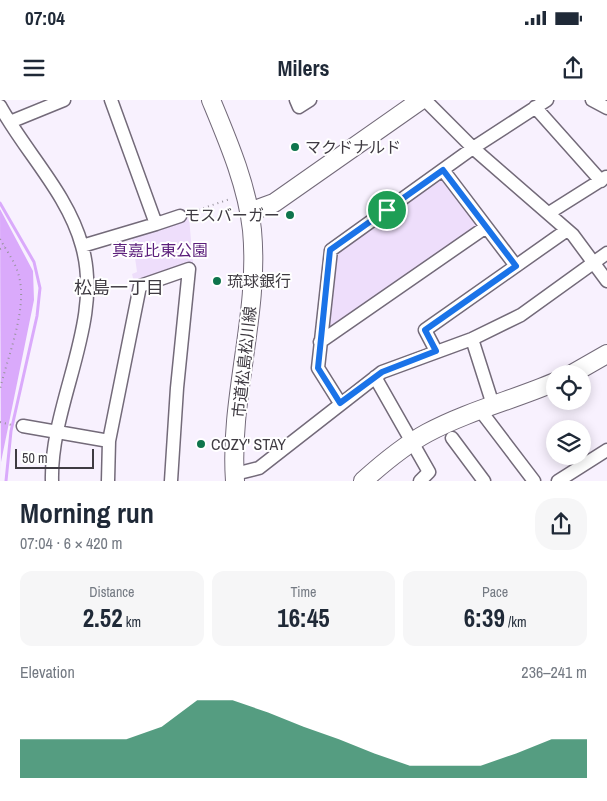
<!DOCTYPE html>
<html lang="en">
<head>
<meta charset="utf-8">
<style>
	:root { --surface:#fff; --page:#f6f6f7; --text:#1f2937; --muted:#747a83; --accent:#0e744c }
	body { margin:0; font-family:"Archivo Narrow","Noto Sans JP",sans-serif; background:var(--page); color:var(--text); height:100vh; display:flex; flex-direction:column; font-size:19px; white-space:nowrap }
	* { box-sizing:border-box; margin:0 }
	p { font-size:16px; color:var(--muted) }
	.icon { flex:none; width:28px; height:28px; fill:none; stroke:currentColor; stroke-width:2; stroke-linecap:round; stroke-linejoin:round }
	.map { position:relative; height:381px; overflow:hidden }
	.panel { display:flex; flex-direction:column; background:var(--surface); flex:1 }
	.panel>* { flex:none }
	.controls { position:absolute; left:546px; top:265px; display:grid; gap:10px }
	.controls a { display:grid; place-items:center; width:45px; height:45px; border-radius:50%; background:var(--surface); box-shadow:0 2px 12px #0003; font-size:25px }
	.scale { position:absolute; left:15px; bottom:12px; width:79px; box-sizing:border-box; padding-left:5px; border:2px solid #3f3b42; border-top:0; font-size:14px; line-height:18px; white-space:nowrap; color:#3f3b42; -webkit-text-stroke:4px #fff; paint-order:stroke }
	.pin { position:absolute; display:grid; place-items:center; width:42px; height:42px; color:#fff; margin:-21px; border:2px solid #fff; border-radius:50%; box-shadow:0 1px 5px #0007 }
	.round { display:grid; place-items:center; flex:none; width:52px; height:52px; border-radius:20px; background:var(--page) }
	.headline { display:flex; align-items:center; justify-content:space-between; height:85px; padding:0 20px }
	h1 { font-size:28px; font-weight:700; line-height:38px }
	.stats { display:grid; grid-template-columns:repeat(3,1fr); gap:8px; height:85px; padding:5px 20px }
	.stats div { display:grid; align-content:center; border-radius:12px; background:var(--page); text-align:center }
	.stats b { font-size:25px; font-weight:700 }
	.stats small { font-size:14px; font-weight:400 }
	.stats p { font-size:14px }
	.chart { height:140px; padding:10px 20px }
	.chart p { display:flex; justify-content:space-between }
	.chart svg { width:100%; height:90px; margin-top:5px; fill:var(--accent); opacity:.7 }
	.status { display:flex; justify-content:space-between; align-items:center; height:35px; padding:0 25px; background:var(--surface); direction:ltr }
	.status svg { height:14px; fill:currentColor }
	header { display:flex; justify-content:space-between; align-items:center; height:65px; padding:0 20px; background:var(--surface); font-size:22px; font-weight:700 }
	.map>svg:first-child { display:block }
</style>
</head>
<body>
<div class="status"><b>07:04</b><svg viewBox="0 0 49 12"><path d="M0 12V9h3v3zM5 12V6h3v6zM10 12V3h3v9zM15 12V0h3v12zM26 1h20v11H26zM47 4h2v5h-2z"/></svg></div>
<header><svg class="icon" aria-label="menu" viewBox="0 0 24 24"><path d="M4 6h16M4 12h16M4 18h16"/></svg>Milers<svg class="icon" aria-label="share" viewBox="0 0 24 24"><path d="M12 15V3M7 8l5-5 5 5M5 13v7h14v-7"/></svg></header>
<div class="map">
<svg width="607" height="381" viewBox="0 0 607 381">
	<rect width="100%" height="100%" fill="#f8f1fe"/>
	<path fill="#eedefb" d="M444,78L477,126L332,230L328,228L338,152Z
		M189,117L193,163L134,182L132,174L137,172L132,136Z"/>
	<path fill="#daaafb" d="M0,109L33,171L34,200L1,362V381Z"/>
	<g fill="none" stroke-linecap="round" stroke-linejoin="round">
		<path stroke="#daaafb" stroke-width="3" d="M0,103L34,162L40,188L37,216L11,331L6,381"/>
		<defs>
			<path id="street" d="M296,0L299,7L310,0
				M425,0L473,48L573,135L607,181
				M592,0L607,8
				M0,6C26,53 68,94 82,146C104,223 50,303 52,381
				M535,7L601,81
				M10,22L64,0
				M443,70L516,166
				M549,113L606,77
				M156,124L180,116
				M82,146L156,124L111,0
				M472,239L493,305
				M320,242L486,127
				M436,251L425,230L567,130
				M375,277L429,372L420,381
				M340,303L318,268L331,150L473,48L547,0
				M480,310L534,381
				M23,326L109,341
				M452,338L484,381
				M235,374L259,368L382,272L472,239L521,215L607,153
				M108,381L109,341L140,186L189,169L177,288L171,381
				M558,381L607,350"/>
			<path id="secondary" d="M211,0C228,41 247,85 252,130C260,214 229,298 235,381
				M249,112L274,103L421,0
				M572,274L607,254
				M363,381C383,363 403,346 427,333C468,311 513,300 555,282"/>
		</defs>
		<use href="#street" stroke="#736a79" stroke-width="15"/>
		<use href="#secondary" stroke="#736a79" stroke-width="20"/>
		<path stroke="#99949e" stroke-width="2" stroke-dasharray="1 4" stroke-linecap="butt" d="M189,113L230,99
			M0,139C6,150 14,160 18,173C29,206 8,255 0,289
			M0,149L5,147
			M0,322L12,325"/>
		<use href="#street" stroke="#fff" stroke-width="12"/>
		<use href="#secondary" stroke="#fff" stroke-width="18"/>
	</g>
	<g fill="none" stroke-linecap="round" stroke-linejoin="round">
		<defs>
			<path id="route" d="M443,70L516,166L425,230L436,251L382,272L340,303L318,268L330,150Z"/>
		</defs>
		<use href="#route" stroke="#fff" stroke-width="10"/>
		<use href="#route" stroke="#1a73e8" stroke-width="6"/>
	</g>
	<g fill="#0e744c" stroke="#fff" stroke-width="2">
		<circle cx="295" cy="47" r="5"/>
		<circle cx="290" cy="115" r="5"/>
		<circle cx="217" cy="181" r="5"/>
		<circle cx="201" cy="344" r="5"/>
	</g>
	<g text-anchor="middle" stroke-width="4" stroke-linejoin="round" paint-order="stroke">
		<g font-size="16" fill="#3f3b42" stroke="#fff" text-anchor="start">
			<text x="305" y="53">マクドナルド</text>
			<text x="280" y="121" text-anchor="end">モスバーガー</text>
			<text x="227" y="187">琉球銀行</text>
			<text x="211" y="350">COZY' STAY</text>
		</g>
		<g font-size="16" fill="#5b1e7b" stroke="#fff">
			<text x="160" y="156">真嘉比東公園</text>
		</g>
		<g font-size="16" fill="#3f3b42" stroke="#fff">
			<text transform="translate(244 262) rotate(-84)" y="6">市道松島松川線</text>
		</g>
		<g font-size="18" fill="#3f3b42" stroke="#fff">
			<text x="119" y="194">松島一丁目</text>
		</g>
	</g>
</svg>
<div class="controls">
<a><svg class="icon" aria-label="locate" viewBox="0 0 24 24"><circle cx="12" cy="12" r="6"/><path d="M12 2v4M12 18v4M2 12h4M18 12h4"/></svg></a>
<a><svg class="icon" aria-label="layers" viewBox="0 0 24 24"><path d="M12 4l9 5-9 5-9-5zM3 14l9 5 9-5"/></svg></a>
</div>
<div class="scale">50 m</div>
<div class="pin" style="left:387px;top:110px;background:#1e9e55"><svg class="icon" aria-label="arrive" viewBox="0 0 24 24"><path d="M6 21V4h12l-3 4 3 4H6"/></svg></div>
</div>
<section class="panel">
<div class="headline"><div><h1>Morning run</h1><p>07:04 · 6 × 420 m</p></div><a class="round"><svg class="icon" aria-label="share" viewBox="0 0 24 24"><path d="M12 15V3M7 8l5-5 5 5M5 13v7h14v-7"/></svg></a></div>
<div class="stats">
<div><p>Distance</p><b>2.52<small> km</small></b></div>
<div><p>Time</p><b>16:45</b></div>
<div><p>Pace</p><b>6:39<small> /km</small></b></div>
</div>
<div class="chart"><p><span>Elevation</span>236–241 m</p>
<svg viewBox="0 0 160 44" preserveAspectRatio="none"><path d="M0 44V25L10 25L20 25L30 25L40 19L50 6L60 6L70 12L80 19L90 25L100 32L110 38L120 38L130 38L140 32L150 25L160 25V44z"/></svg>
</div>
</section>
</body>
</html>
